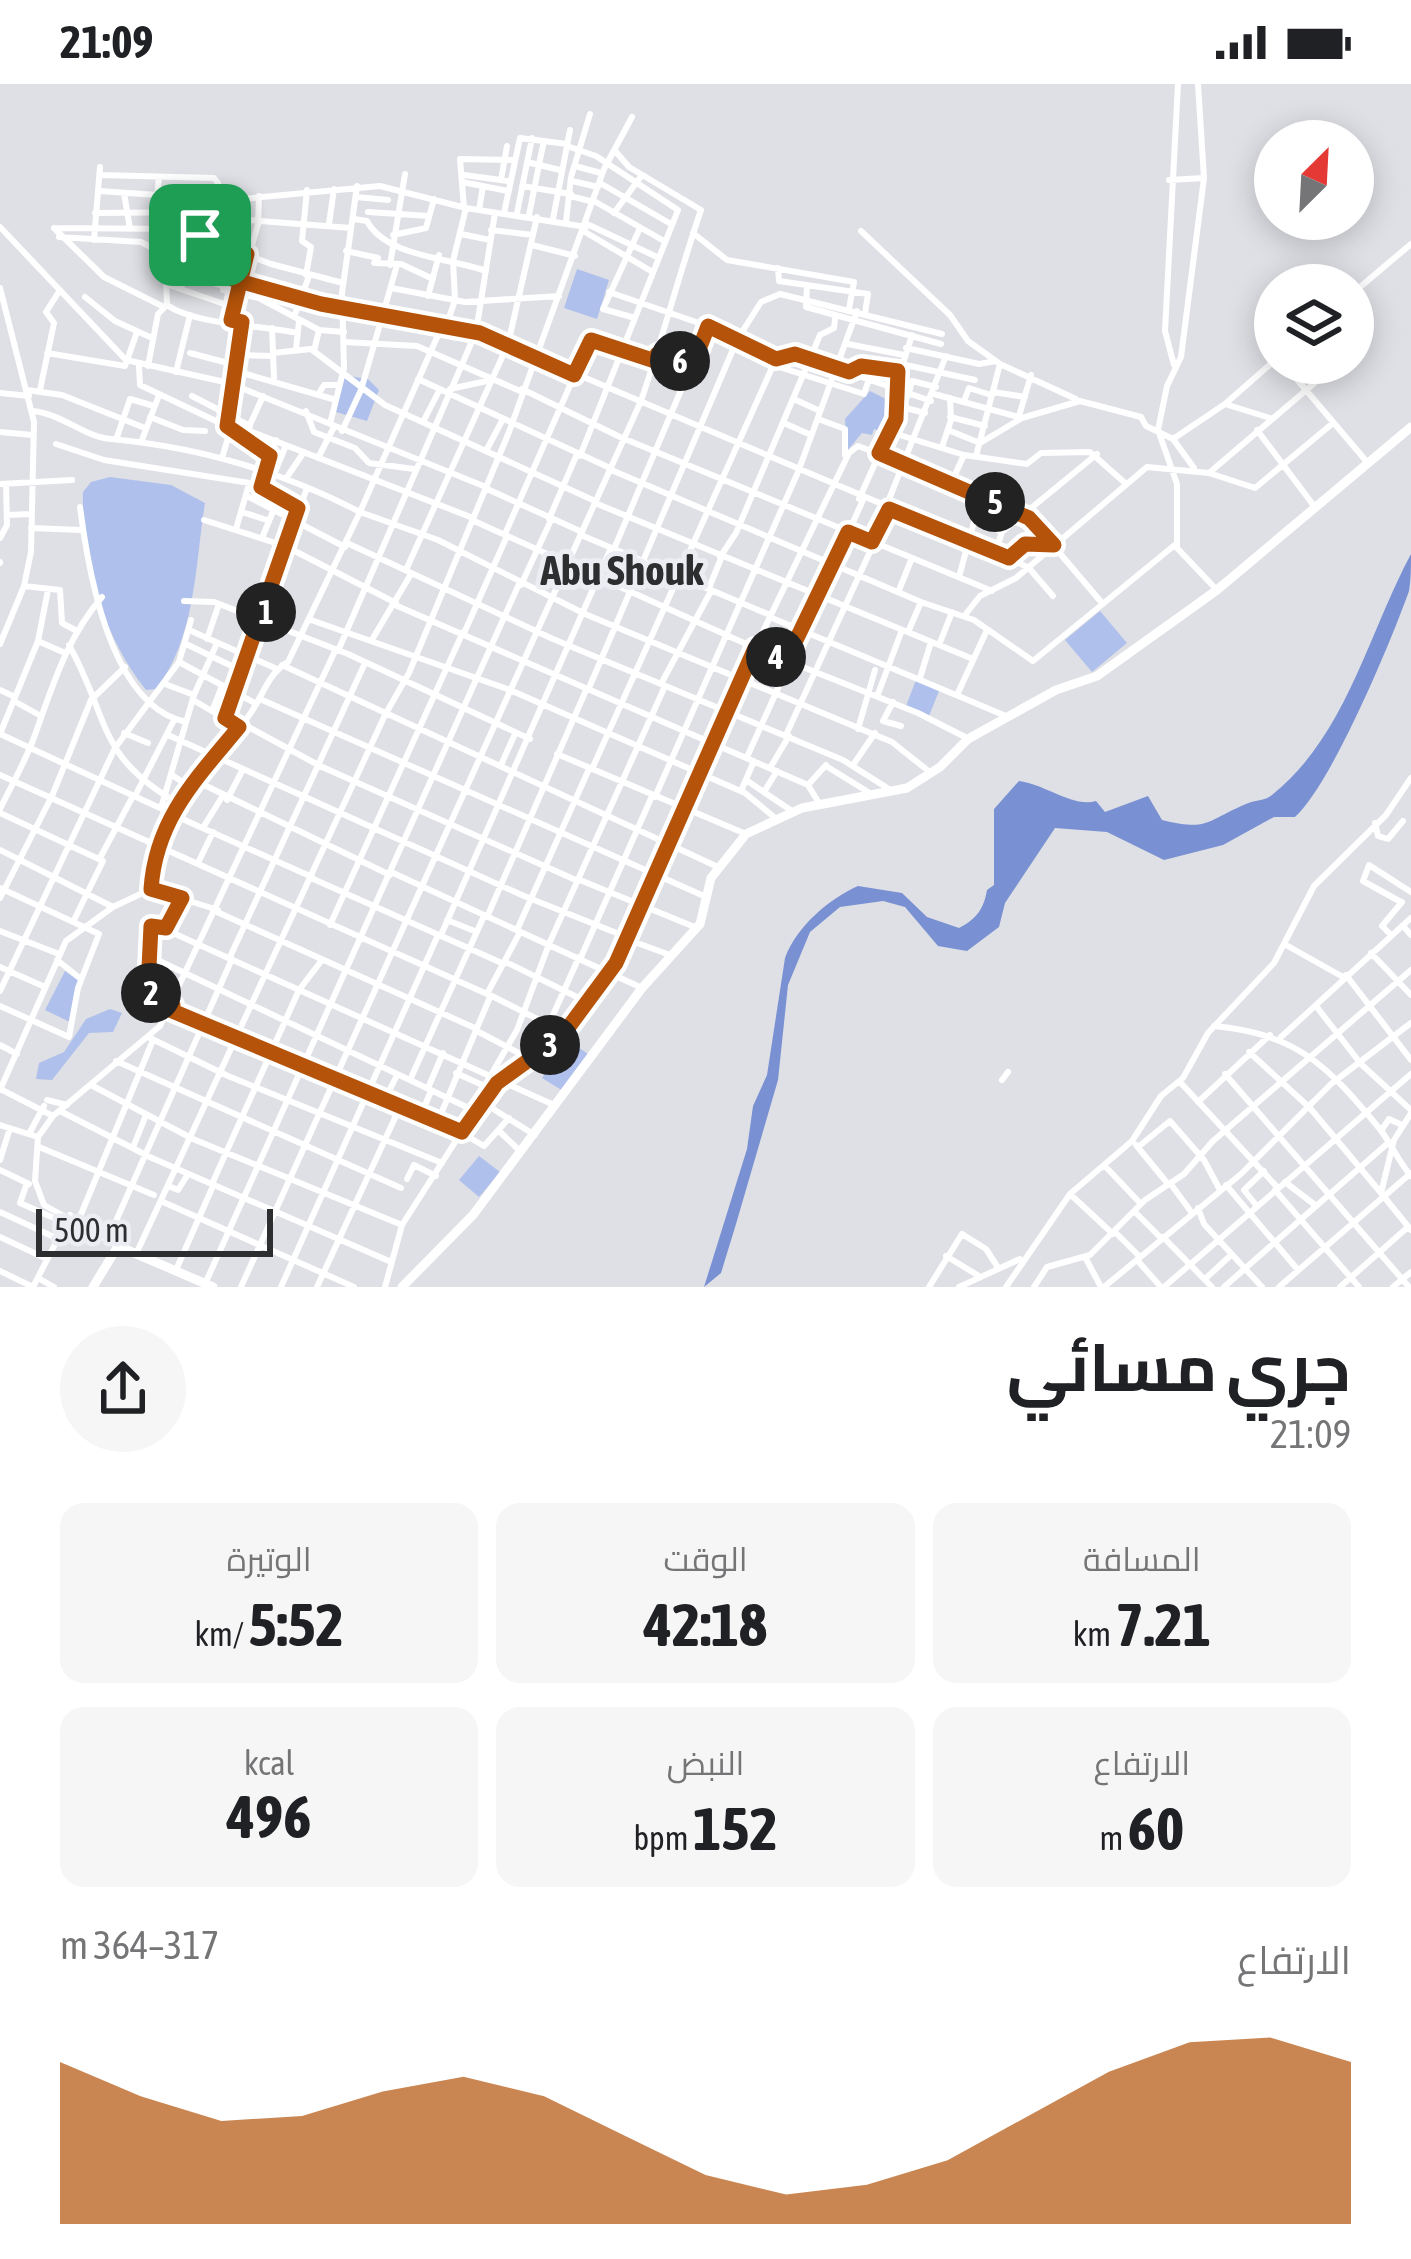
<!DOCTYPE html>
<html lang="ar">
<head>
<meta charset="utf-8">
<style>
	:root { --surface:#fff; --page:#f6f6f6; --text:#202124; --muted:#757577; --accent:#b45309 }
	body { margin:0; font-family:"Asap Condensed",Cairo,sans-serif; background:var(--page); color:var(--text); direction:rtl; height:100vh; display:flex; flex-direction:column; font-size:45px; white-space:nowrap }
	* { box-sizing:border-box; margin:0 }
	p { font-size:39px; color:var(--muted) }
	.icon { flex:none; width:66px; height:66px; fill:none; stroke:currentColor; stroke-width:2; stroke-linecap:round; stroke-linejoin:round }
	.map { position:relative; height:1203px; overflow:hidden; direction:ltr }
	.sheet { display:flex; flex-direction:column; background:var(--surface); flex:1 }
	.sheet>* { flex:none }
	.needle { width:78px; rotate:24deg }
	.buttons { position:absolute; left:1254px; top:36px; display:grid; gap:24px }
	.buttons a { display:grid; place-items:center; width:120px; height:120px; border-radius:50%; background:var(--surface); box-shadow:0 6px 30px #0003; font-size:60px }
	.scale { position:absolute; left:36px; bottom:30px; width:237px; box-sizing:border-box; padding-left:12px; border:6px solid #2d2e30; border-top:0; font-size:33px; line-height:42px; white-space:nowrap; color:#2d2e30; -webkit-text-stroke:9px #ebedf3; paint-order:stroke }
	.pin { position:absolute; display:grid; place-items:center; width:102px; height:102px; color:#fff; margin:-51px; border-radius:24px; box-shadow:0 6px 18px #0006 }
	.km { position:absolute; width:60px; height:60px; margin:-30px; border-radius:50%; background:#222; color:#fff; font-size:33px; line-height:60px; text-align:center }
	.round { display:grid; place-items:center; flex:none; width:126px; height:126px; border-radius:63px; background:var(--page) }
	.headline { display:flex; align-items:center; justify-content:space-between; height:204px; padding:0 60px }
	h1 { font-size:66px; font-weight:700; line-height:90px }
	.stats { display:grid; grid-template-columns:repeat(3,1fr); gap:18px; height:204px; padding:12px 60px }
	.stats div { display:grid; align-content:center; border-radius:24px; background:var(--page); text-align:center }
	.stats b { font-size:60px; font-weight:700 }
	.stats small { font-size:33px; font-weight:400 }
	.stats p { font-size:33px }
	.chart { height:336px; padding:24px 60px }
	.chart p { display:flex; justify-content:space-between }
	.chart svg { width:100%; height:216px; margin-top:12px; fill:var(--accent); opacity:.7 }
	.status { display:flex; justify-content:space-between; align-items:center; height:84px; padding:0 60px; background:var(--surface); direction:ltr }
	.status svg { height:33px; fill:currentColor }
	.map>svg:first-child { display:block }
</style>
</head>
<body>
<div class="status"><b>21:09</b><svg viewBox="0 0 49 12"><path d="M0 12V9h3v3zM5 12V6h3v6zM10 12V3h3v9zM15 12V0h3v12zM26 1h20v11H26zM47 4h2v5h-2z"/></svg></div>
<div class="map">
<svg width="1411" height="1203" viewBox="0 0 1411 1203">
	<rect width="100%" height="100%" fill="#dee0e5"/>
	<path fill="#b0c0ec" d="M577,185L609,196L597,235L564,224Z
		M341,291L368,295L379,306L367,337L336,328Z
		M870,307L888,316L892,329L885,349L874,345L872,351L862,349L847,367L845,335Z
		M110,393L171,401L205,419C195,481 196,554 156,605L146,606C103,552 81,477 83,408L91,398Z
		M1100,527L1127,559L1092,588L1065,556Z
		M916,596L939,607L929,632L906,622Z
		M65,887L79,897L74,940L45,926Z
		M110,925L122,929L113,948L89,949L52,996L36,995L39,979L64,968L86,935Z
		M568,956L588,970L563,1007L542,994Z
		M479,1072L500,1088L479,1113L459,1096Z"/>
	<path fill="#7990d2" d="M1411,470C1411,482 1411,496 1409,507C1390,560 1332,699 1295,733H1274L1223,761L1164,776L1107,748L1055,744L1005,819L999,843L967,867L938,862L905,823L883,817L840,823L810,848L788,901L778,996L736,1140L721,1189L704,1203L747,1065L753,1022L767,991L785,874C797,842 829,815 858,802L902,809L927,833L959,844C977,835 984,824 987,806L994,801V725L1019,697C1045,700 1073,724 1096,717L1105,728L1148,712L1162,736C1209,747 1204,738 1246,720C1254,716 1265,717 1272,711C1346,652 1368,550 1411,470Z"/>
	<g fill="none" stroke-linecap="round" stroke-linejoin="round">
		<path stroke="#fff" stroke-width="6" d="M1198,0L1204,94L1181,273L1167,302L1158,346L1177,400V464L1216,505
			M567,62L596,72L678,126L580,372
			M527,78L560,86
			M539,80L544,57
			M575,82L601,89
			M100,91L214,94L218,99L215,154
			M464,91L508,97
			M501,96L507,62
			M1169,96L1204,94
			M572,97L598,103
			M462,98L508,107
			M600,99L671,140
			M522,102L571,110
			M99,107L231,116L380,102L466,124L586,143
			M124,109L130,145
			M570,112L594,118
			M356,113L388,116
			M594,117L664,157
			M464,124L460,75L514,76
			M479,126L483,102
			M218,128L249,136L351,144
			M368,128L429,132
			M95,129L206,128V151
			M504,129L520,54L567,60
			M517,129L532,54
			M614,129L642,91
			M529,131L539,81
			M354,135L367,137C386,173 451,174 486,187
			M553,135L570,46
			M566,138L571,93L590,30
			M329,140L334,105
			M587,140L657,173
			M0,143L126,276L229,299L486,403
			M54,144L180,145L271,180L343,199
			M54,144L104,193L164,223
			M153,146L159,94
			M491,146L533,151
			M861,147L950,231L968,257L1000,280L1076,315
			M585,148L651,187
			M693,149L727,176L854,198L849,225
			M461,150L490,156
			M393,151L426,144L434,115
			M59,153L141,158L199,189L239,195L321,220L480,249L1009,474L1029,484L1053,512
			M94,156L100,83
			M532,161L575,172
			M346,167L378,174
			M170,173L177,145
			M378,174L374,179L401,180L433,195
			M390,181L405,90
			M778,184L779,197L868,210L865,229
			M306,191L311,163L302,157L307,106
			M222,192L223,206L259,214L319,246L344,248
			M166,200L233,223
			M807,201L806,223L941,260
			M0,204L34,338L31,468L24,502L0,560
			M181,204L200,151
			M391,204L465,218L559,212
			M609,208L725,248L776,275L795,270L931,317
			M1353,209L1411,160
			M428,212L439,171
			M85,213L115,237L152,254
			M167,221C196,241 260,241 298,249
			M294,233L309,192
			M635,234L603,225L640,144
			M231,236L258,140L259,112
			M446,243L455,216L453,177L466,124
			M272,244L274,294
			M662,257L697,271
			M344,258L417,262L520,307
			M848,260L904,271
			M906,264L979,280L996,277
			M296,265L299,237
			M314,267L319,246
			M1353,267L1355,266
			M47,269L125,282L137,248
			M190,269L239,282
			M273,269L311,265L385,321L595,417
			M657,270L693,281
			M241,271L273,272
			M1283,279L1367,378
			M901,280L975,296
			M773,281L864,310L869,295
			M1174,281L1165,247L1178,0
			M148,282L158,230L167,221L165,171
			M139,283L140,301L237,347L270,372
			M176,288L190,231
			M239,288L336,316
			M849,288L861,282L897,287
			M418,295L610,384
			M450,305L487,297
			M522,305L620,353L992,507
			M27,306L62,311L145,344
			M40,306L54,239L46,228L60,206
			M993,308L1025,313
			M0,309L29,312
			M934,310L1022,334L1080,317L1141,333L1146,342L1173,355L1194,384
			M318,311L324,301H339
			M192,312L250,342
			M908,312L912,297L936,303
			M796,316L820,327
			M964,317L969,304L991,311
			M1225,320L1275,276
			M894,321L925,329
			M32,327C61,329 84,353 111,355C198,363 281,387 360,428L442,242
			M306,327L314,348L355,364L369,379L414,385
			M1019,332L1031,291
			M150,333L183,346L205,347
			M950,333L985,342
			M818,335L845,345V371
			M423,338L440,305
			M784,339L811,351
			M330,340L344,284L342,209L357,102
			M227,342L242,237
			M249,343L263,312
			M247,346L473,434
			M948,346L980,359L1022,334
			M1257,346L1314,422
			M342,347L361,306L397,181
			M0,348L32,351
			M890,348L964,371L1027,380L1041,369L1090,368L1125,399
			M117,353L130,315L154,322
			M1173,355L1225,320L1270,334
			M142,356L159,311
			M56,360L104,376L256,400L298,424
			M942,363L951,336L950,314
			M487,365L502,337
			M976,372L1000,280
			M222,374L231,344
			M318,374L334,343
			M609,385L921,518L974,536L1033,577L1176,460
			M275,388L286,361
			M1209,389L1338,279
			M287,393L304,368
			M953,395L964,371
			M0,400L72,396
			M261,403L276,356
			M485,404L582,448
			M247,412L345,463
			M859,415L895,335L894,308L912,251
			M595,419L973,575
			M80,423C88,486 110,622 186,638
			M242,428L267,436
			M7,431L31,430
			M549,435L577,370
			M204,436L285,462L396,519
			M472,436L755,564L918,629L967,654
			M976,436L1002,448
			M31,444L81,446
			M236,445L249,400
			M505,450L589,258L654,277
			M581,451L770,531
			M0,454L7,441L6,400
			M262,454L274,425
			M872,458L946,272
			M347,459L553,555L843,676L892,707
			M614,465L708,242
			M995,469L1002,448L1097,370
			M720,473L736,449L820,251L834,244L835,235
			M1009,474L1025,461H1051
			M0,478V479
			M406,486L508,260L537,133
			M959,493L981,412
			M521,501L551,436
			M24,502L60,506L62,539L75,546
			M709,504L722,472
			M899,506L912,474
			M184,517L214,518L348,570L530,655
			M395,521L808,701L819,719
			M965,531L980,512L1016,494L1147,383L1209,389L1255,404L1333,339
			M772,534L1006,632
			M311,536L510,606L745,709L774,733
			M189,546L277,585
			M465,547L507,452
			M908,548L921,518
			M373,554L411,490
			M207,555L219,520
			M38,557L65,569
			M186,560L242,587
			M69,561C109,632 96,672 176,718
			M939,561L952,528
			M338,567L476,248L495,129
			M179,578L255,619
			M282,581L718,783
			M920,594L931,558
			M165,600L194,611
			M661,600L711,507
			M589,604L737,256L761,218L780,210L942,250
			M0,606L15,613
			M878,610L902,546
			M957,611L987,546
			M260,615L704,812
			M193,616L239,643
			M14,617L41,632
			M893,618L883,637L901,642
			M212,627L222,602
			M225,634L307,404
			M243,640L320,682L578,797
			M858,645L875,586
			M124,649L148,659
			M0,650L160,724
			M0,650L38,557L48,506
			M168,651L524,812L629,854
			M786,651L874,459
			M557,670L746,750
			M747,673L863,416
			M501,681L514,652
			M853,681L875,649
			M826,682L873,711
			M770,684L789,652
			M592,685L776,275
			M0,691L487,910L520,848
			M172,691L190,703
			M746,696L792,727
			M196,697L390,791
			M808,701L826,681
			M741,707L754,677
			M764,708L777,687
			M135,712L174,636
			M655,713L798,388L857,227
			M227,716L243,685
			M0,725C12,700 27,675 36,648C54,598 67,554 102,513
			M0,729L103,777L73,838
			M169,729L312,793
			M168,731L161,724L194,611L217,559
			M1375,739L1378,752L1388,755L1403,737
			M204,742L222,713
			M0,766L113,823
			M100,774L133,712
			M198,779L213,748
			M391,788L642,904
			M311,794L504,880
			M580,796L697,844
			M0,804L99,850L78,904L69,953L0,922
			M151,805C157,721 206,693 250,630C263,612 268,589 288,578L360,428L438,456L585,530L892,658L931,689
			M0,814L52,712L91,616L125,583
			M1401,818L1363,797L1369,781L1411,808
			M217,828L477,945
			M487,833L587,604
			M447,836L477,848
			M330,841L463,548
			M1403,842L1411,851
			M165,845L182,814
			M517,846L589,685
			M0,847L59,870
			M441,851L611,464
			M1391,851L1382,842L1402,818
			M629,856L670,871
			M1286,861L1343,893
			M1371,869L1411,911
			M149,872L475,1027
			M230,873L365,579
			M581,873L652,712
			M57,876L81,895
			M506,878L589,919
			M0,883L45,903
			M1346,891L1411,976
			M0,907L115,664L179,578L191,536
			M492,912L563,948
			M173,921L148,904L153,840L554,1021
			M1316,922L1361,980L1411,1026
			M170,926L446,1040L484,1062L509,1034
			M549,940L579,873
			M1214,942C1297,950 1327,981 1379,1044C1391,1059 1398,1077 1411,1092
			M532,943L558,955
			M477,947L530,975
			M148,953L228,992L442,1079
			M1281,953L1411,834
			M0,961L17,970
			M1249,968L1310,1024L1381,1109
			M116,977L401,1104
			M456,989L491,1005
			M1225,990L1409,1203
			M491,991L517,946L549,860L665,602
			M410,996L484,832
			M1002,996L1008,988
			M1180,998L1278,1104
			M91,1001L193,1055L402,1141
			M428,1004L443,969
			M0,1005L53,1032
			M0,1006L66,857L113,823L151,805L218,826
			M47,1016L67,1021
			M384,1017L397,991
			M482,1018L535,1051
			M1198,1018L1270,951
			M60,1027L152,1074L389,1177
			M1411,1029L1394,1056L1381,1109L1411,1146
			M421,1031L431,1007
			M438,1037L490,913
			M0,1041L38,1053
			M499,1047L520,1067
			M1381,1047L1389,1035L1402,1041
			M29,1050L44,1022
			M134,1061L146,1031
			M1136,1061L1168,1100
			M39,1063L154,1111
			M1138,1063L1170,1037L1204,1076L1220,1106
			M0,1076L10,1044
			M1104,1081L1141,1120
			M0,1086L29,1100
			M407,1095L414,1081L436,1092
			M1285,1098L1315,1121
			M27,1099L20,1119L63,1138
			M1170,1099L1192,1129
			M212,1100L299,906L322,876
			M1226,1101L1298,1186
			M171,1103L178,1106L188,1090
			M1275,1106L1359,1203
			M1070,1110L1113,1150
			M163,1118L354,1203
			M1256,1121L1244,1106L1264,1087
			M1198,1124L1204,1140L1262,1203
			M0,1128L56,1154
			M1136,1129L1161,1154
			M77,1140L153,956
			M1115,1148L1140,1173
			M0,1153L47,1175
			M1163,1153L1212,1203
			M108,1155L232,875
			M118,1162L44,1121L35,1097L38,1053L53,1032L160,942L335,567
			M137,1168L385,631L409,589L509,348L604,85L632,33
			M946,1172L979,1192
			M1085,1173L1101,1203
			M1137,1176L1161,1203
			M176,1186L213,1102
			M0,1187L33,1203
			M38,1194L54,1203
			M1205,1195L1231,1171
			M205,1200L519,500
			M33,1203L70,1131
			M241,1203L641,317C663,253 679,190 701,126L629,83L616,68
			M281,1203L438,851
			M317,1203L400,1023
			M385,1203L402,1141L475,1027L497,999L565,949L629,856L755,564L849,369L858,362L973,405L1029,433L1102,519
			M929,1203L962,1150L986,1165L997,1182
			M959,1203L1020,1175
			M1006,1203L1070,1110L1132,1057L1161,1012L1183,994L1208,949L1274,879L1314,802L1386,731L1411,694
			M1034,1203L1047,1183L1090,1171L1145,1116L1184,1090L1213,1057L1411,886
			M1104,1203L1241,1090L1331,1000L1411,939
			M1164,1203L1411,990
			M1224,1203L1388,1059
			M1279,1203L1411,1089
			M1340,1203L1408,1143
			M1393,1203L1411,1188"/>
		<path stroke="#fff" stroke-width="9" d="M93,1203L118,1162L213,1203
			M402,1203L473,1131L642,904L700,840L711,794L746,750L802,724L907,704L940,683L968,655L1056,606L1097,592L1217,506L1411,343"/>
	</g>
	<g fill="none" stroke-linecap="round" stroke-linejoin="round">
		<defs>
			<path id="route" d="M200,151L247,170L231,236L242,238L227,342L270,372L261,403L298,424L225,634L239,643C196,695 156,735 151,805L182,814L166,844L151,842L148,904L173,921L170,926L462,1048L497,999L562,952L616,879L755,564L786,577L848,448L872,458L889,425L1009,474L1025,460L1054,461L1029,434L879,369L896,335L898,287L861,282L849,288L795,270L776,275L708,242L693,281L657,270L655,277L591,256L574,291L480,249L321,220L189,183L200,151"/>
		</defs>
		<use href="#route" stroke="#fff" stroke-width="24"/>
		<use href="#route" stroke="#b45309" stroke-width="15"/>
	</g>
	<g text-anchor="middle" stroke-width="10" stroke-linejoin="round" paint-order="stroke">
		<g font-size="42" font-weight="bold" fill="#2d2e30" stroke="#ebedf3">
			<text x="622" y="501">Abu Shouk</text>
		</g>
	</g>
</svg>
<div class="buttons">
<a><svg class="needle" viewBox="-14 -14 28 28"><path d="M0-13l5 13h-10z" fill="#e53935"/><path d="M0 13l5-13h-10z" fill="#757577"/></svg></a>
<a><svg class="icon" aria-label="layers" viewBox="0 0 24 24"><path d="M12 4l9 5-9 5-9-5zM3 14l9 5 9-5"/></svg></a>
</div>
<div class="scale">500 m</div>
<div class="pin" style="left:200px;top:151px;background:#1e9e55"><svg class="icon" aria-label="arrive" viewBox="0 0 24 24"><path d="M6 21V4h12l-3 4 3 4H6"/></svg></div>
<b class="km" style="left:266px;top:528px">1</b>
<b class="km" style="left:151px;top:909px">2</b>
<b class="km" style="left:550px;top:961px">3</b>
<b class="km" style="left:776px;top:573px">4</b>
<b class="km" style="left:995px;top:418px">5</b>
<b class="km" style="left:680px;top:277px">6</b>
</div>
<section class="sheet">
<div class="headline"><div><h1>جري مسائي</h1><p>21:09</p></div><a class="round"><svg class="icon" aria-label="share" viewBox="0 0 24 24"><path d="M12 15V3M7 8l5-5 5 5M5 13v7h14v-7"/></svg></a></div>
<div class="stats">
<div><p>المسافة</p><b>7.21<small> km</small></b></div>
<div><p>الوقت</p><b>42:18</b></div>
<div><p>الوتيرة</p><b>5:52<small> /km</small></b></div>
</div>
<div class="stats">
<div><p>الارتفاع</p><b>60<small> m</small></b></div>
<div><p>النبض</p><b>152<small> bpm</small></b></div>
<div><p>kcal</p><b>496</b></div>
</div>
<div class="chart"><p><span>الارتفاع</span>317–364 m</p>
<svg viewBox="0 0 160 44" preserveAspectRatio="none"><path d="M0 44V11L10 18L20 23L30 22L40 17L50 14L60 18L70 26L80 34L90 38L100 36L110 31L120 22L130 13L140 7L150 6L160 11V44z"/></svg>
</div>
</section>
</body>
</html>
